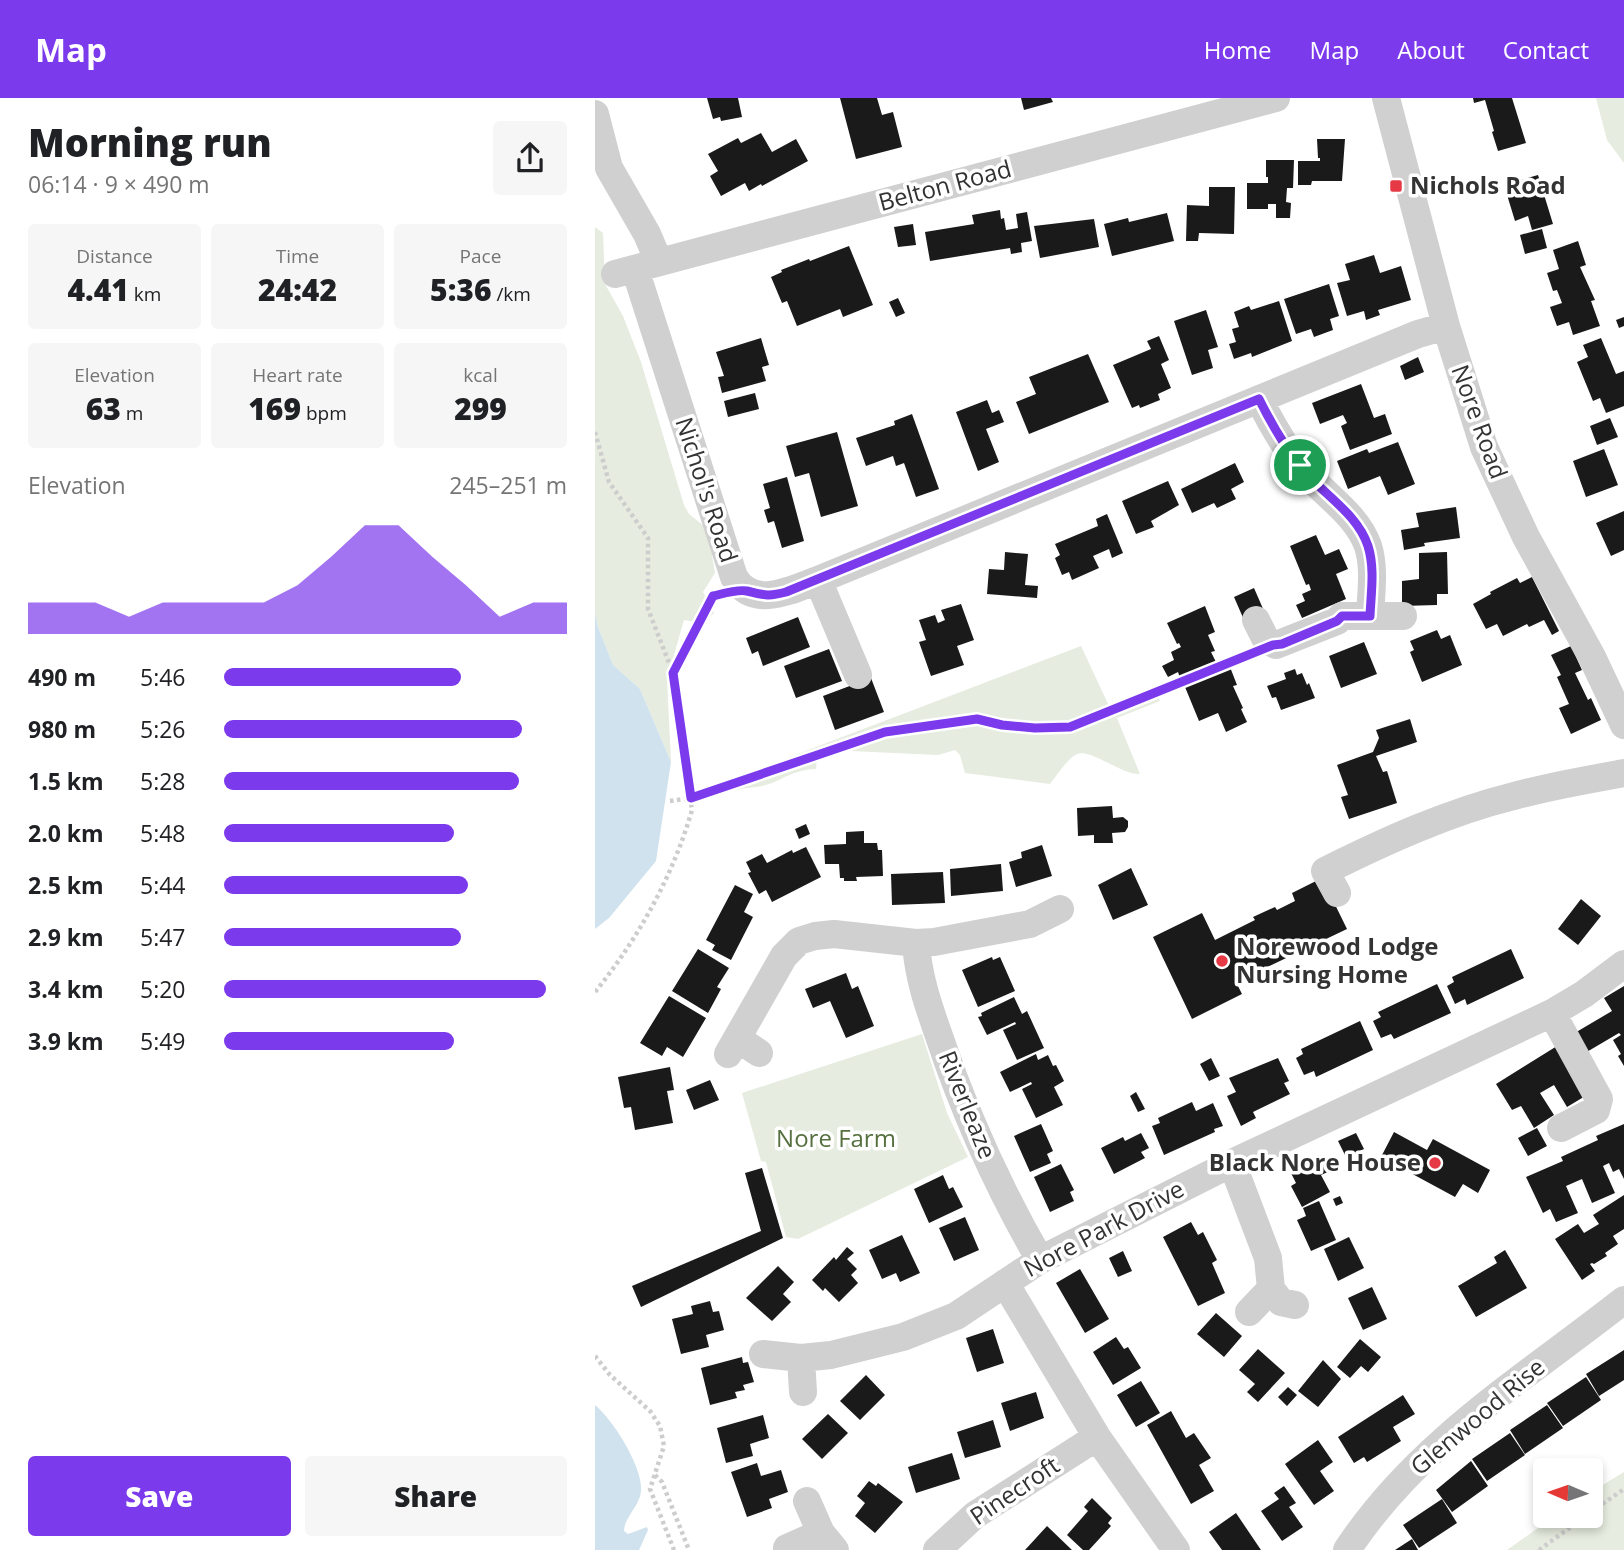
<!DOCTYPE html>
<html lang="en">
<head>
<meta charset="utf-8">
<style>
	:root { --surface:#fff; --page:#f6f6f6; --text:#202124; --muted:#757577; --accent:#7c3aed }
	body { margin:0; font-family:"Open Sans",sans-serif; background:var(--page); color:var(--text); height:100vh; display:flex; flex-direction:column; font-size:26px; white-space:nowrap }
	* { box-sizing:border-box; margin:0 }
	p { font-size:23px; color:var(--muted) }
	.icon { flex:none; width:38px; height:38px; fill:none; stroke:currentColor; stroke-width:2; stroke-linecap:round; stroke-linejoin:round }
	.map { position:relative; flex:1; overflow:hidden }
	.panel { display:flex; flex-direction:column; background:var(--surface); width:595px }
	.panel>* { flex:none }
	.needle { width:46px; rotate:272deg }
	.tools { position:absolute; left:938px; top:1360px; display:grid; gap:14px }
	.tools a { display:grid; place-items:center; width:70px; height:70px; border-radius:7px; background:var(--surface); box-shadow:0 4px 10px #0003; font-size:35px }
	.pin { position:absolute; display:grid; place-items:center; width:60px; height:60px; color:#fff; margin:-30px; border:4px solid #fff; border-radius:50%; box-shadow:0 2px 7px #0007 }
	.round { display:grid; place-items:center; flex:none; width:74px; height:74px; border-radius:7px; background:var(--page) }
	.headline { display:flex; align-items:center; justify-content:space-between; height:119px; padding:0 28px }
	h1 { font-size:38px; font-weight:800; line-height:52px }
	.metrics { display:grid; grid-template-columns:repeat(3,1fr); gap:10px; height:119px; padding:7px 28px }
	.metrics div { display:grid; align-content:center; border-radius:7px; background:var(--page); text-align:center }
	.metrics b { font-size:30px; font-weight:800 }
	.metrics small { font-size:19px; font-weight:400 }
	.metrics p { font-size:19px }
	.chart { height:196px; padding:14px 28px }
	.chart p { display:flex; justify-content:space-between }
	.chart svg { width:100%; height:126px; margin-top:7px; fill:var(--accent); opacity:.7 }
	.cta { display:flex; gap:14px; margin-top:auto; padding:14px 28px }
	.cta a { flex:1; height:80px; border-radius:7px; background:var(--accent); color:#fff; font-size:28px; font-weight:800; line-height:80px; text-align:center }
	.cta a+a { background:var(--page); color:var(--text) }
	ul { padding:0 28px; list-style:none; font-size:23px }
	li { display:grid; grid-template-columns:112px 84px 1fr; align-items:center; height:52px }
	li i { height:18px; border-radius:9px; background:var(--accent) }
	header { display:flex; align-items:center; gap:42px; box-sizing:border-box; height:98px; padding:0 35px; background:var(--accent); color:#fff }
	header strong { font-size:33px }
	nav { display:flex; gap:38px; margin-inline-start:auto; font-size:24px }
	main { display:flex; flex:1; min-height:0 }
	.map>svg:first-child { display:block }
</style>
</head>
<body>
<header>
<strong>Map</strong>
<nav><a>Home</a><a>Map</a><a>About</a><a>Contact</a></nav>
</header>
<main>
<section class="panel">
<div class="headline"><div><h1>Morning run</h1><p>06:14 · 9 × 490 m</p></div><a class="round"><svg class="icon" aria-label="share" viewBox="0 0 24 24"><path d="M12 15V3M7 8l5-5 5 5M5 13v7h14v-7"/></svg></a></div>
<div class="metrics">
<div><p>Distance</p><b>4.41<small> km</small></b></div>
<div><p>Time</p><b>24:42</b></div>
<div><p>Pace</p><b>5:36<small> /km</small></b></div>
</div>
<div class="metrics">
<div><p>Elevation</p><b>63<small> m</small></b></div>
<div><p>Heart rate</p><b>169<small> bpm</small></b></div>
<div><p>kcal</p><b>299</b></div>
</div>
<div class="chart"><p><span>Elevation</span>245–251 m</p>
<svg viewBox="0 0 160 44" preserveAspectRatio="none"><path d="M0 44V33L10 33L20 33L30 38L40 33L50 33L60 33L70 33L80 27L90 17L100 6L110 6L120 17L130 27L140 38L150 33L160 33V44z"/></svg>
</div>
<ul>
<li><b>490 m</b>5:46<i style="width:69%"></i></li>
<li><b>980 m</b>5:26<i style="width:87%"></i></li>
<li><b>1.5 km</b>5:28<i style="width:86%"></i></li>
<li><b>2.0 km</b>5:48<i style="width:67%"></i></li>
<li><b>2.5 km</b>5:44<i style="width:71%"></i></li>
<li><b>2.9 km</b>5:47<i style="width:69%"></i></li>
<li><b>3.4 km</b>5:20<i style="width:94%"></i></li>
<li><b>3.9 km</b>5:49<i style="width:67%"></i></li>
</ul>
<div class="cta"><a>Save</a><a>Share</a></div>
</section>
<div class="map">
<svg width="1029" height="1452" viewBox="0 0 1029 1452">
	<rect width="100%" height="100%" fill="#fff"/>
	<path fill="#e6ecdf" d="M1001,0H1029V65L1012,42Z
		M0,129L8,135L10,186L28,218L46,264L89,407L94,416L109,428L120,455L117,457L120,475L108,494L119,515L108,525L89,522L72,581L76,664L45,591L18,567L3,529L0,515Z
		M486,548L514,608L558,588L565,603L522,620L545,676C526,677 496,650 482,656C472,661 462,677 455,686L370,675L365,657L360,652L343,657L234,652L222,660L221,671C195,672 188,683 167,688C152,691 136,690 122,698L119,688Z
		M327,936L352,1015L373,1059L203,1141L191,1139L171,1064L166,1063L147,995Z
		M1029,1374V1452H912L960,1418H996V1394Z"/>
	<path fill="#cfe2ee" d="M0,515L3,529L18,567L45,591L76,664L61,763L14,820L0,831Z
		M0,1307C18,1322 48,1369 46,1393C45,1408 29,1419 29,1433L33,1436L52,1429L53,1432L44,1452H0Z"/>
	<path fill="#1a1a1a" d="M112,0H143L147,19L126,23L125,19L118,21Z
		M245,0H282L287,17L298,14L307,49L261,61Z
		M426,0H456L458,4L429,12Z
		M878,0H917L931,45L903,53L897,34L899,33L890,2L879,5Z
		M166,35L177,54L201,41L213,63L167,88L166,86L154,93L150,85L126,98L115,78L123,73L113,56L143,40L146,45Z
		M722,41H750L747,83H717L716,87H703V63H725V60H723Z
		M671,62H699L698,90H692L691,104L696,105L695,120H681V106H673V111H652V85H673V79H671Z
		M943,77L958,126L937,132L933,118L920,123L909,87Z
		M614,89H640L639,136L604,135L603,143H591L592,107L614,108Z
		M405,112L406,121L409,120L411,132L423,130L421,116L432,114L437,143L426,145L427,154L416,156L415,150L335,163L330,134L379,126L377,117Z
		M572,115L579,143L517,158L509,126L533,120L534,124Z
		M499,121L504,149L445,160L439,128Z
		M318,126L321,147L303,149L299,129Z
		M947,131L952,150L930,156L925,137Z
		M983,143L991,167L985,169L1000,202L996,203L1005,228L978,237L974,224L962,228L955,209L967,205L962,192L958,193L952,175L964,171L958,152Z
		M254,148L278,207L248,219L245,211L202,228L192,203L187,205L176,179L187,174L186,172L214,161L215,163Z
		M779,157L785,175L806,168L816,202L783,212L785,217L771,222L769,213L752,218L742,185L755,182L750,166Z
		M734,186L744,218L735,221L738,232L719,239L716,231L701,236L689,201Z
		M303,200L310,215L301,219L294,204Z
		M684,203L697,243L657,259L656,255L639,261L634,246L641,244L637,231L644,229L639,214L654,208L656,212Z
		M611,212L623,249L613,252L618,270L597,277L579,223Z
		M1029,219V228L1024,230L1021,222Z
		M564,238L574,262L566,266L576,290L563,296L565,302L545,310L544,307L537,310L518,267L556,251L552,243Z
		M166,240L174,267L167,269L171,283L127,295L123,279L129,278L121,254Z
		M1006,240L1021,276L1029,273V308L1011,315L1005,300L998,303L982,264L993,259L988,247Z
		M493,256L514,304L434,336L421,304L441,296L434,279Z
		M823,259L829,274L810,282L805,268Z
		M766,286L779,320L790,316L797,336L755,352L746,328L752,325L748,317L725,326L717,305Z
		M160,295L164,311L133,319L129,303Z
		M392,302L397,315L404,312L409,324L391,331L404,364L383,373L361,314Z
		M317,316L344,391L321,399L309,365L301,368L298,358L271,368L261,340L300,327L299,323Z
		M1015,320L1023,339L1002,347L995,328Z
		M242,334L263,408L226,419L214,375L200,379L191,348Z
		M803,344L820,386L793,397L785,378L753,391L742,363L772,351L774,355Z
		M1009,351L1023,387L991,399L978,363Z
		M640,365L649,384L636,391L641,401L622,410L619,405L597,415L586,391Z
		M192,379L209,443L187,450L179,423L173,425L169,412L175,410L168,386Z
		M573,383L584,407L556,423L559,429L541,436L527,403Z
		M861,409L865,440L829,445L830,448L809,452L806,432L824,429L821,415Z
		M1029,413V452L1016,458L1001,425Z
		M512,416L528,455L517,460L514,451L498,458L504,470L477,482L474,474L467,477L460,460L465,457L460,446L503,428L501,421Z
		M721,437L730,457L744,451L753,471L741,476L751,501L707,520L701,507L710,503L707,496L716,492L714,486L711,487L695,448Z
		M410,454L433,456L430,487L443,488L442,500L392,496L394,471L409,472Z
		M852,454L853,496H842V507L807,508V483L824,481V455Z
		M937,479L964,533L957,537L949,522L934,529L932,526L908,538L902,526L891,531L878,506L896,496L895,494L922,480L925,485Z
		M659,490L669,513L649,522L639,499Z
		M366,506L379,542L362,548L369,567L336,578L324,544L331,542L324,522L340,517L343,525L350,522L346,512Z
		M610,508L620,534L613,537L620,553L616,554L621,564L585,580L583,574L573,579L567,568L579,562L576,554L586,549L584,545L582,546L572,525Z
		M203,519L215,549L168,568L163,553L157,556L151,540Z
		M842,532L846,541L855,537L867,567L827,584L815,554L819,552L815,543Z
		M769,544L782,576L746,590L734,558Z
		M976,548L987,572L980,575L993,602L996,600L1006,622L976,636L964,610L974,606L962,579L966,577L956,557Z
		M234,551L247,583L201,600L189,568Z
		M635,569L642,587L638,588L648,610L646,611L652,624L631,634L623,615L604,623L590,589Z
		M700,571L702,577L707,575L712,587L714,585L720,600L686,612L681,599L677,600L672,588L691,581L689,575Z
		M276,580L289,614L240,632L228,598Z
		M815,621L822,644L781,658L788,674L792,673L802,705L754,721L746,699L753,697L742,667L778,654L784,640L781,632Z
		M517,708L518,720L528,719L533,723V729L530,734L517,735L518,745H499V737L483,738L482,710Z
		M211,726L215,736L204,741L200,731Z
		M269,733V745H282L283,752H287L288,778L261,779L262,783H249V780H245L244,766H230L229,747L251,746V734Z
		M447,747L457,778L421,789L414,764L427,760L426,754Z
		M211,749L226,779L177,804L171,792L164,796L153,775L156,774L151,764L167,756L172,765L197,752L198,755Z
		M406,766L408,793L356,798L355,771Z
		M536,770L553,807L518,822L503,787Z
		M348,774L350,805L297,807L296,776Z
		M727,780L752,831L641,884L647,896L597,921L558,839L607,815L620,842L660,822L658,819L680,809L682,812L700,803L697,795Z
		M140,787L158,796L149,814L158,819L136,862L117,852L120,847L111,842Z
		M986,801L1006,818L983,847L963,831Z
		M103,851L134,870L122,889L126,891L113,915L77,893Z
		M916,851L929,880L872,907L870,901L860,906L852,888L859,884L857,879Z
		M397,859L398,862L405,859L420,893L383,909L367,872Z
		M251,875L257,891L263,888L279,928L251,940L235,903L218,910L210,891Z
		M842,886L856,915L799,941L796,936L786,940L778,923L786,919L783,914Z
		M1029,888V968L1023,958L1026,956L1018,942L1026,937L1024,935L990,955L978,936L1017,913L1009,900Z
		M74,898L111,920L88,959L72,949L67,958L45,945Z
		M419,899L427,916L432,913L449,950L422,962L408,932L421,926L420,924L392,937L383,919L387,918L386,915Z
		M765,923L778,952L721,979L719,973L709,977L701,960L708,956L706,951Z
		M962,948L992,997L972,1009L959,987L945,995L959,1017L939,1030L926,1008L917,1012L901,986Z
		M441,956L443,962L453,957L458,968L461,967L469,983L459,989L468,1007L441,1020L427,991L437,986L436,984L415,994L405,974Z
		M616,960L625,978L614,983L605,966Z
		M683,960L694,983L689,985L695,996L658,1014L661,1020L646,1028L632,998L641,994L634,980Z
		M75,969L79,992L72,993L78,1025L40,1032L36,1009L29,1010L23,979Z
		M115,982L124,1002L99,1012L91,992Z
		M541,994L550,1011L543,1014L535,998Z
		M597,1004L601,1013L618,1005L628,1028L619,1031L620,1034L569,1057L557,1028L565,1025L563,1020Z
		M446,1026L458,1053L452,1056L456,1065L435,1074L419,1038Z
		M1029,1026V1081L1024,1071L1018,1074L1014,1065L1008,1068L1020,1095L997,1105L987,1081L971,1088L983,1115L961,1124L955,1111L948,1115L931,1079L968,1063L966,1059L1003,1042L1001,1038Z
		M942,1030L952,1048L933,1058L923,1040Z
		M799,1034L832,1052L838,1041L895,1072L883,1095L868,1086L860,1099L786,1059Z
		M546,1035L554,1050L546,1054L550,1060L519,1076L506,1050L528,1039L530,1043Z
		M761,1035L769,1051L751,1059L743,1043Z
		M728,1060L735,1073L726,1077L735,1094L707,1109L696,1088L701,1085L696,1075Z
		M466,1066L479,1092L475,1094L479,1103L455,1114L439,1079Z
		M167,1070L188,1140L46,1209L37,1188L166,1133L150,1075Z
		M348,1077L354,1091L358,1089L368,1109L334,1125L319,1091Z
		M1029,1097V1131L1018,1138L1023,1146L1010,1155L1012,1158L999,1166L997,1165L995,1166L1000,1173L987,1182L960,1141L983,1126L989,1135L1004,1126L998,1117Z
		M745,1098L748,1105L741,1108L738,1101Z
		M724,1103L741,1142L716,1153L702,1122L711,1118L708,1110Z
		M370,1119L384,1152L359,1163L344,1130Z
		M596,1124L603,1137L608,1134L622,1162L617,1165L630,1195L603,1208L568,1139Z
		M307,1137L325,1175L305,1184L301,1175L287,1181L274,1152Z
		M754,1139L769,1170L743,1183L729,1151Z
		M252,1149L259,1155L252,1161L262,1171L256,1177L263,1185L244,1204L230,1190L228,1193L217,1182L239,1159L241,1162Z
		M910,1152L932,1190L881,1219L863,1188L902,1165L899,1159Z
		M528,1153L537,1173L523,1179L514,1160Z
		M183,1168L199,1184L188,1196L196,1204L177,1223L151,1200Z
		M485,1171L514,1221L490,1235L461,1185Z
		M777,1189L792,1221L768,1232L753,1200Z
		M115,1203L118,1214L124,1213L129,1232L111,1237L114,1249L86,1256L77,1221L98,1216L96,1208Z
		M621,1215L647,1238L629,1259L602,1236Z
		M398,1231L409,1265L382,1274L371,1240Z
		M521,1239L529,1251L533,1249L546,1270L518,1287L498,1254Z
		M765,1241L786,1259L773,1274L766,1268L755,1280L742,1269Z
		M663,1251L690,1275L663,1304L652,1294L660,1286L644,1272Z
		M1029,1252V1282L1004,1298L991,1276Z
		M147,1259L148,1265L153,1264L159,1284L148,1287L150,1292L140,1294L142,1300L115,1307L106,1270Z
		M728,1262L746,1281L723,1309L703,1293Z
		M271,1277L290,1297L265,1322L245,1303Z
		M991,1279L1006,1302L968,1328L952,1305Z
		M546,1283L565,1315L541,1329L522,1297Z
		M693,1289L702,1297L692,1308L683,1299Z
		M441,1294L449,1320L415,1333L406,1305Z
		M808,1297L820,1316L798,1329L806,1343L772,1364L769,1359L759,1365L743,1339Z
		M952,1307L968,1330L930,1356L915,1332Z
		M576,1313L591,1340L599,1335L616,1360L604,1367L619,1393L596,1406L552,1327Z
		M233,1316L253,1335L227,1361L207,1341Z
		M168,1317L174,1340L155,1346L158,1358L131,1365L122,1330Z
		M398,1322L406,1349L370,1360L362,1334Z
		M915,1335L930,1357L892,1383L877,1361Z
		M723,1342L738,1364L725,1373L739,1393L719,1407L690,1366Z
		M357,1355L365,1381L321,1395L313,1369Z
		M876,1363L893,1388L857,1414L841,1392Z
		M162,1365L166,1378L186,1372L193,1394L174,1401L177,1410L152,1419L136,1374Z
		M274,1383L281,1388L283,1385L308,1404L280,1435L260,1418L270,1405L262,1398Z
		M689,1388L701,1405L694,1409L708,1429L687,1443L666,1413L684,1401L679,1395Z
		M497,1400L517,1420L513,1425L516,1428L494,1452H488L472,1437L493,1413L489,1409Z
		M847,1401L862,1425L824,1450L808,1427Z
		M641,1415L666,1452H627L614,1434Z
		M452,1428L477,1452H430Z
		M817,1441L823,1452H800Z"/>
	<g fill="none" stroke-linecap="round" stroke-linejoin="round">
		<path stroke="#cdcdcd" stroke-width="4.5" stroke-dasharray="3.5 3.5" stroke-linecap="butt" d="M0,334L14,384L53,440V511L78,575L97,712C78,778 43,841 0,894
			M79,574L118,498L122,497
			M75,703L96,700L290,634L382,621L407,627L440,630H475L651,557
			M0,1258L15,1277L55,1313L65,1328L69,1348L55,1391L79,1452
			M60,1377L67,1384L94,1452
			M996,1414L1029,1391
			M944,1452L991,1418"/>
		<path stroke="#d0d0d0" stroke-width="28" d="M791,0L851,228L889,349L931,439L997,559L1029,627
			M0,16L14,70L52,136L64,164
			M40,171L139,479C158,512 196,492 223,482L823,236L851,228
			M20,176L681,0
			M664,301C677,327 691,352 710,374C731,398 762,417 773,448C780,470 776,495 775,518
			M223,482L263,577
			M661,522L671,542L681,547L742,523L747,518H808
			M742,795L730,773C790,743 854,714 919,698C955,688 992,682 1029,675
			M321,845C323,878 333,907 344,938C370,1016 404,1091 445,1162
			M957,915L1004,1001L1001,1012L966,1030
			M142,940L164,955
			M133,956L189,858L204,843L220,838L239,836L321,845L339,844L435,826L465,811
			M637,1065L673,1160L676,1191L686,1204L700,1207
			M410,1185L502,1339L581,1452
			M654,1214L676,1191
			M168,1256L206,1260L236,1257L308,1239L361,1218L445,1162L637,1065L957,915L989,896L1029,866
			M206,1260L208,1294
			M212,1403L226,1435L240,1452
			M192,1450L226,1435
			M342,1452L380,1417L502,1339
			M752,1452C822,1345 930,1280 1029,1202"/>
	</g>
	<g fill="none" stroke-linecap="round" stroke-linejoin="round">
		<defs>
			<path id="route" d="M664,301C677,327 691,352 710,374C731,398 763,417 773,448C780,470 776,495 775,518H747L742,523L687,546L678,547L475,629L440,630L407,627L382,621L290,634L96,700L78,575L118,498C127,496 142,491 152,493C169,497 173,499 191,494Z"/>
		</defs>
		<use href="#route" stroke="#fff" stroke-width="14"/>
		<use href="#route" stroke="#7c3aed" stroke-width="9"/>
	</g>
	<g fill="#e63946" stroke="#fff" stroke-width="2.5">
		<rect x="794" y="81" width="14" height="14" rx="3.5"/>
		<circle cx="627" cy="863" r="7"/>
		<circle cx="840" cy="1065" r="7"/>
	</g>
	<g text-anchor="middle" stroke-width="7" stroke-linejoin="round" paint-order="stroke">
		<g font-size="24" fill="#333" stroke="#fff">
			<text transform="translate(350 88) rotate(-15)" y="8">Belton Road</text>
			<text transform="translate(884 324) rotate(70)" y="8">Nore Road</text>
			<text transform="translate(111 392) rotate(72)" y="8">Nichol's Road</text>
			<text transform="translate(372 1007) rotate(68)" y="8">Riverleaze</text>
			<text transform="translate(509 1131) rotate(-28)" y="8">Nore Park Drive</text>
			<text transform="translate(883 1319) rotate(-40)" y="8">Glenwood Rise</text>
			<text transform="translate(420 1393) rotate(-34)" y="8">Pinecroft</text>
		</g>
		<g font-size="24" font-weight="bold" fill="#333" stroke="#fff" text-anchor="start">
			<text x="815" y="96">Nichols Road</text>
			<text x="641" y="857">Norewood Lodge<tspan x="641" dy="28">Nursing Home</tspan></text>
			<text x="826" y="1073" text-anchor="end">Black Nore House</text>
		</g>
		<g font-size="24" fill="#56703f" stroke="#fff">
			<text x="241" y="1049">Nore Farm</text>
		</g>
	</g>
</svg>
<div class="tools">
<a><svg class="needle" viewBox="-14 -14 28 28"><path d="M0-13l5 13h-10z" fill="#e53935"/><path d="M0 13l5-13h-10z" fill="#757577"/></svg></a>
</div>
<div class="pin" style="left:705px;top:367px;background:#1e9e55"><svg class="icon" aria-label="arrive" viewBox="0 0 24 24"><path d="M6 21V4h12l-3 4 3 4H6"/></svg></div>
</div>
</main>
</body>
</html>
